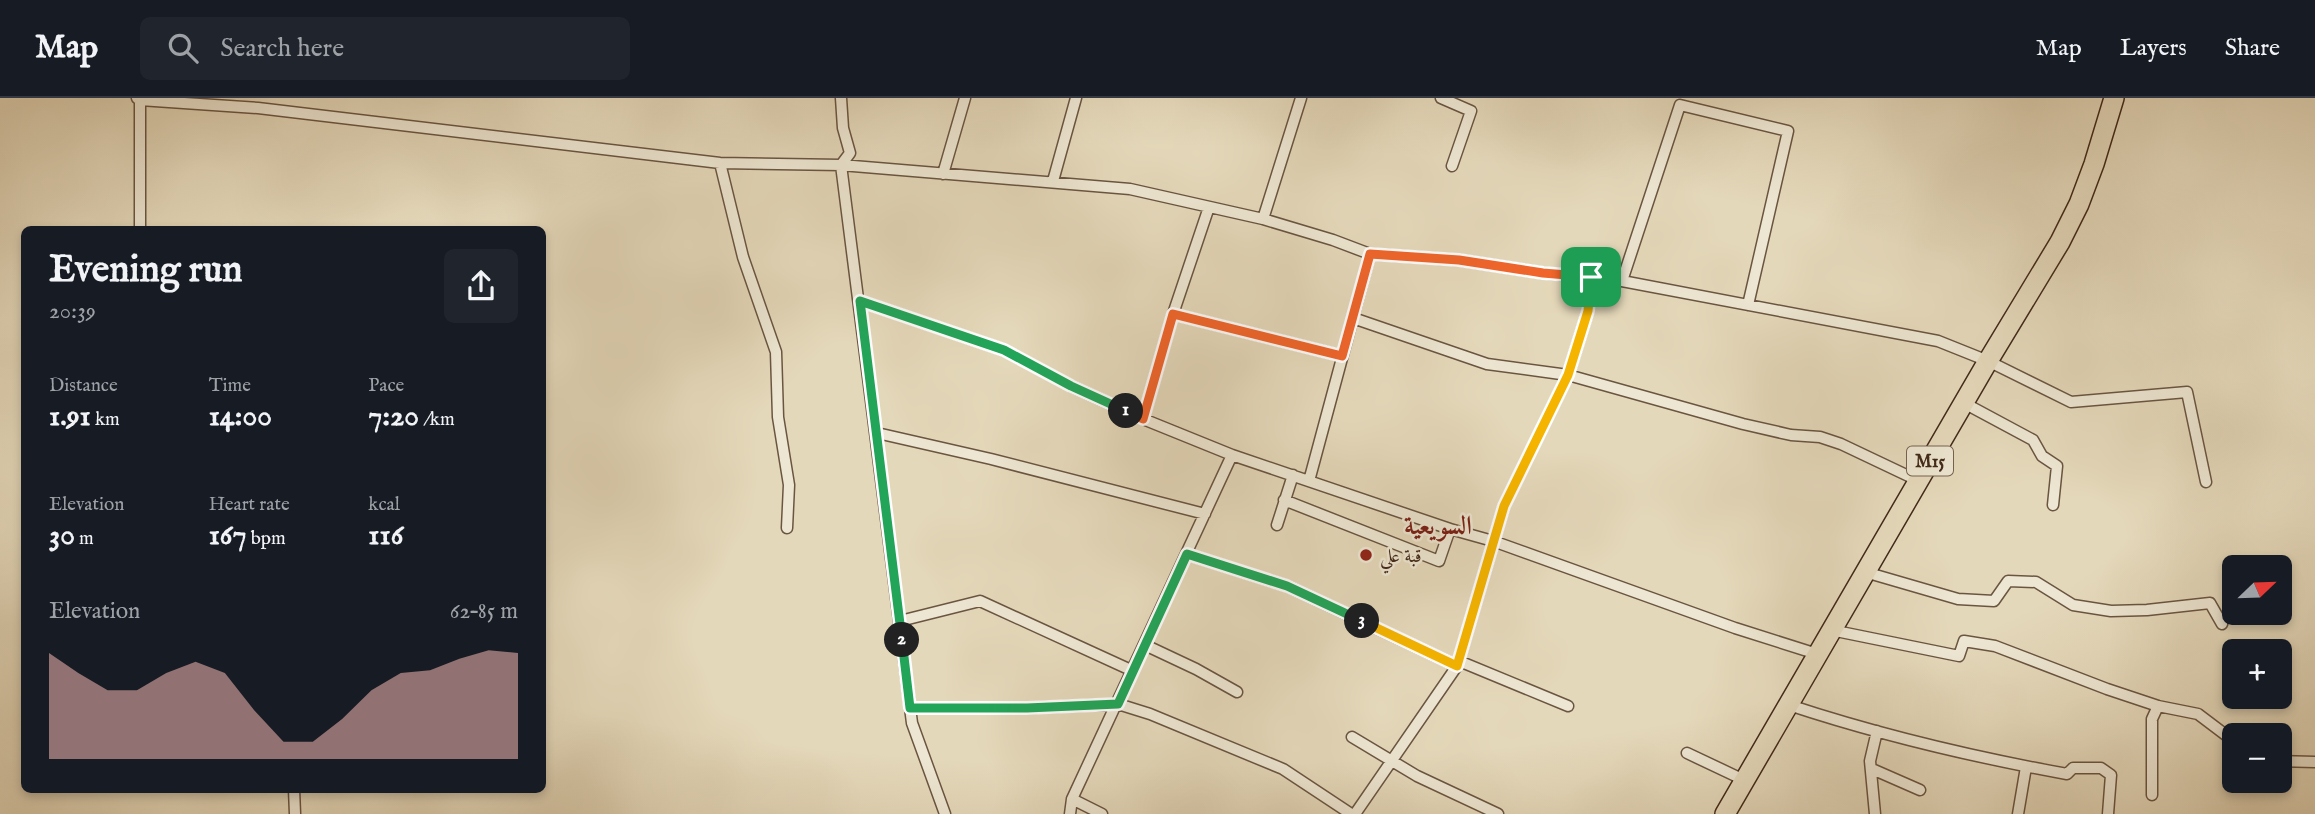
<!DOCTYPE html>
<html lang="en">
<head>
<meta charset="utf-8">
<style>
	:root { --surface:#171b24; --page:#20242c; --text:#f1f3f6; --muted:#9ea1a6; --line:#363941; --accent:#c59692 }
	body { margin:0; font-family:"IM FELL English",Amiri,serif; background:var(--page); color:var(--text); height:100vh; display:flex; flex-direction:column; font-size:26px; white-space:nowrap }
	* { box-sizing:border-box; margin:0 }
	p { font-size:23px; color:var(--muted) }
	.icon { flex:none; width:38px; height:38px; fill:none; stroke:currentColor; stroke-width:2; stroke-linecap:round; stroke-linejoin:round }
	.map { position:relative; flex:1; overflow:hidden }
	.drawer { position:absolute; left:21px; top:128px; width:525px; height:567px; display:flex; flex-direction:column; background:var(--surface); border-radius:10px; box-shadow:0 4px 10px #0003 }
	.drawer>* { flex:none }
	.needle { width:46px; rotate:67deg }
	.controls { position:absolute; left:2222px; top:457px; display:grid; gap:14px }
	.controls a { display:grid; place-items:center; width:70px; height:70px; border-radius:10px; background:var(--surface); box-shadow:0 4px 10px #0003; font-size:35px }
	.pin { position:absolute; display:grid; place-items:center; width:60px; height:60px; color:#fff; margin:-30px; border-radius:14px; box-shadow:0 4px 10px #0006 }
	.km { position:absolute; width:35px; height:35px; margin:-18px; border-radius:50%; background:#222; color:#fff; font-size:19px; line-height:35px; text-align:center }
	.round { display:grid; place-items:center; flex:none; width:74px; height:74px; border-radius:10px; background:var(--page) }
	.overview { display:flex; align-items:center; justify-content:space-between; height:119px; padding:0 28px }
	h1 { font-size:38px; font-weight:700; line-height:52px }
	.stats { display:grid; grid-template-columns:repeat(3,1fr); gap:10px; height:119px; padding:7px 28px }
	.stats div { display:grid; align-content:center }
	.stats b { font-size:30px; font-weight:700 }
	.stats small { font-size:19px; font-weight:400 }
	.stats p { font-size:19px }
	.chart { height:196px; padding:14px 28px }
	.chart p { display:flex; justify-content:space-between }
	.chart svg { width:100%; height:126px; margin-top:7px; fill:var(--accent); opacity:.7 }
	header { display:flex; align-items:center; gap:42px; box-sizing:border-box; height:98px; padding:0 35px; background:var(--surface); border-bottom:2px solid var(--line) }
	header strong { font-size:33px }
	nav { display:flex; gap:38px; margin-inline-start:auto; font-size:24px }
	.search { width:490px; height:63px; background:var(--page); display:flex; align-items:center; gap:18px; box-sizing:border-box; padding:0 24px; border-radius:10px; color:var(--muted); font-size:26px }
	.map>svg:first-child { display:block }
</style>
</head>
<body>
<header>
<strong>Map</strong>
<div class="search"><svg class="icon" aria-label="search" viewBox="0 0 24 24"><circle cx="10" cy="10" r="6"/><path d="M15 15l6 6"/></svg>Search here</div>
<nav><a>Map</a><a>Layers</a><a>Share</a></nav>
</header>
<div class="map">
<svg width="2315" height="716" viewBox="0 0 2315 716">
	<rect width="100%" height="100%" fill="#e4d8ba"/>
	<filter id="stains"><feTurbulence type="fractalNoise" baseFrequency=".00286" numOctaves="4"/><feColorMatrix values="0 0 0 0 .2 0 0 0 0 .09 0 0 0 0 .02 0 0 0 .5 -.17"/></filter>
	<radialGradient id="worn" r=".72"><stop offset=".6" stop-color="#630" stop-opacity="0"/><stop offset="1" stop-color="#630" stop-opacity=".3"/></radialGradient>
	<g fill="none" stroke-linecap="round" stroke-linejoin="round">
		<defs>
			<path id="street" d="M137,0L140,2L258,10L720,65L841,67L1130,91L1263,121L1333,142L1370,156L1459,162L1543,175L1622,183L1938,243L1988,263L2071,304L2187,294L2206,384
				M841,0L843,30L850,55L841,67L912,625L945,716
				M1441,0L1471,13L1452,68
				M140,2V131
				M720,65L743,159L776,254L778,319L789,387L787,430
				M943,76L965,0
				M1053,83L1076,0
				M1263,121L1301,0
				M1622,183L1680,7L1788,33L1748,207
				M860,203L1004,252L1071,288L1143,321L1232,357L1450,431L1493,443L1735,530L1817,556
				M1173,216L1342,258
				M1353,220L1487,266L1568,277L1743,326L1791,337L1820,339L1841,346L1919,383
				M1964,305L2033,342L2042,358L2057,368L2053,407
				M1143,321L1173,216L1209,109
				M877,335L991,361L1205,416
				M1309,383L1370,156
				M1284,402L1439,463L1450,431
				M1277,427L1293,377
				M1187,456L1287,488L1457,568
				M1865,474L1958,501L1994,503L2008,483L2036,484L2073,507L2111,513L2147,512L2210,505L2222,526
				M900,523L980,503L1133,573
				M1831,532L1959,558L1964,543L1995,548L2107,591L2158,608L2198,616L2235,644
				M1145,547L1196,571L1237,594
				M1459,563L1568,608
				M1789,607C1880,637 1973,659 2067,676L2073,670H2101L2111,677L2108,716
				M910,610H1027L1118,606L1150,616L1283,671L1351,716
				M1352,639L1417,678L1498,716
				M1687,655L1744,682
				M2280,663L2315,664
				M1872,671L1920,692
				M294,691L295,716
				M2152,697V621L2158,608
				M1072,701L1102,716
				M1070,716L1072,701L1232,357
				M1355,716L1457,568L1504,408L1568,277L1588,213L1590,179
				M1875,716L1870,663L1877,633
				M2018,716L2026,669"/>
			<path id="highway" d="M1725,716L1988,263L2060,144L2079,106L2094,66L2114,0"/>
		</defs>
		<use href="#street" stroke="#6a5541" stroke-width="13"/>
		<use href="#highway" stroke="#412919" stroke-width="22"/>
		<use href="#street" stroke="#ede6d2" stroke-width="10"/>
		<use href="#highway" stroke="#e4d8ba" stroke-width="19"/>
	</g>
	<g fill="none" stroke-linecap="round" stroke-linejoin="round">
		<defs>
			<path id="split-1" d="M1126,313L1143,321L1173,216L1342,258L1370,156L1459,162L1543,175L1591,179"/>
			<path id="split-2" d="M902,542L860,203L1004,252L1071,288L1126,313"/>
			<path id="split-3" d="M902,542L910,610H1027L1118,606L1187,456L1287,488L1362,523"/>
			<path id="split-4" d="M1362,523L1457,568L1504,408L1568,277L1588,213L1591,179"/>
		</defs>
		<use href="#split-1" stroke="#fff" stroke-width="14"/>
		<use href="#split-2" stroke="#fff" stroke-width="14"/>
		<use href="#split-3" stroke="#fff" stroke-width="14"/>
		<use href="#split-4" stroke="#fff" stroke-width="14"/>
		<use href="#split-1" stroke="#f0652b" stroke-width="9"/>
		<use href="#split-2" stroke="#22a559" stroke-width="9"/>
		<use href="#split-3" stroke="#22a559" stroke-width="9"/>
		<use href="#split-4" stroke="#f5b400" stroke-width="9"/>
	</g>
	<circle fill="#8f2418" stroke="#ede6d2" stroke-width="2.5" cx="1366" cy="457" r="7"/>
	<g text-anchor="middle" stroke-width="5" stroke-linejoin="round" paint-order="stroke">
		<rect fill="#ede6d2" stroke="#756250" stroke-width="2" x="1907" y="348.5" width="46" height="29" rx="5"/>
		<g font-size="18" font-weight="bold" fill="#412919">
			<text x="1930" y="369">M15</text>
		</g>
		<g font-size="19" fill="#412919" stroke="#ede6d2" text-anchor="start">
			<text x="1380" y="464">قبة علي</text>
		</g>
		<g font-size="26" font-weight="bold" fill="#7a1f14" stroke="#ede6d2">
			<text x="1438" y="436">السويعية</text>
		</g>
	</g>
	<rect width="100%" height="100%" filter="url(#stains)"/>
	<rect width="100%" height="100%" fill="url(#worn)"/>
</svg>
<div class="controls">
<a><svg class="needle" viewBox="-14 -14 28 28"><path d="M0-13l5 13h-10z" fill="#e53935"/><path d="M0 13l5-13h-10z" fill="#9ea1a6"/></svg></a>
<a>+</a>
<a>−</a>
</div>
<div class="pin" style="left:1591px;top:179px;background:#1e9e55"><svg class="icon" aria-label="arrive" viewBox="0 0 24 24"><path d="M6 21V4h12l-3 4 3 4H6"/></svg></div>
<b class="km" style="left:1126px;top:313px">1</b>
<b class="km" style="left:902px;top:542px">2</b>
<b class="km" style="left:1362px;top:523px">3</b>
<section class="drawer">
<div class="overview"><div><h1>Evening run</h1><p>20:39</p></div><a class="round"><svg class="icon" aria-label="share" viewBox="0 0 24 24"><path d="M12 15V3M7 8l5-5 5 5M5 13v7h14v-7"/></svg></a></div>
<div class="stats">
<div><p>Distance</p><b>1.91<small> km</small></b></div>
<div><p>Time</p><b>14:00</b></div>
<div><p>Pace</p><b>7:20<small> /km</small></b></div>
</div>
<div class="stats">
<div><p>Elevation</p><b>30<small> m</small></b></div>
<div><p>Heart rate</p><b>167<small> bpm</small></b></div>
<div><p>kcal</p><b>116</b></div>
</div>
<div class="chart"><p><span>Elevation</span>62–85 m</p>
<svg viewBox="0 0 160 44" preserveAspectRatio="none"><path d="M0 44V7L10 14L20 20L30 20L40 14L50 10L60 14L70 27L80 38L90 38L100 30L110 20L120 14L130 13L140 9L150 6L160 7V44z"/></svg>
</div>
</section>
</div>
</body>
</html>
